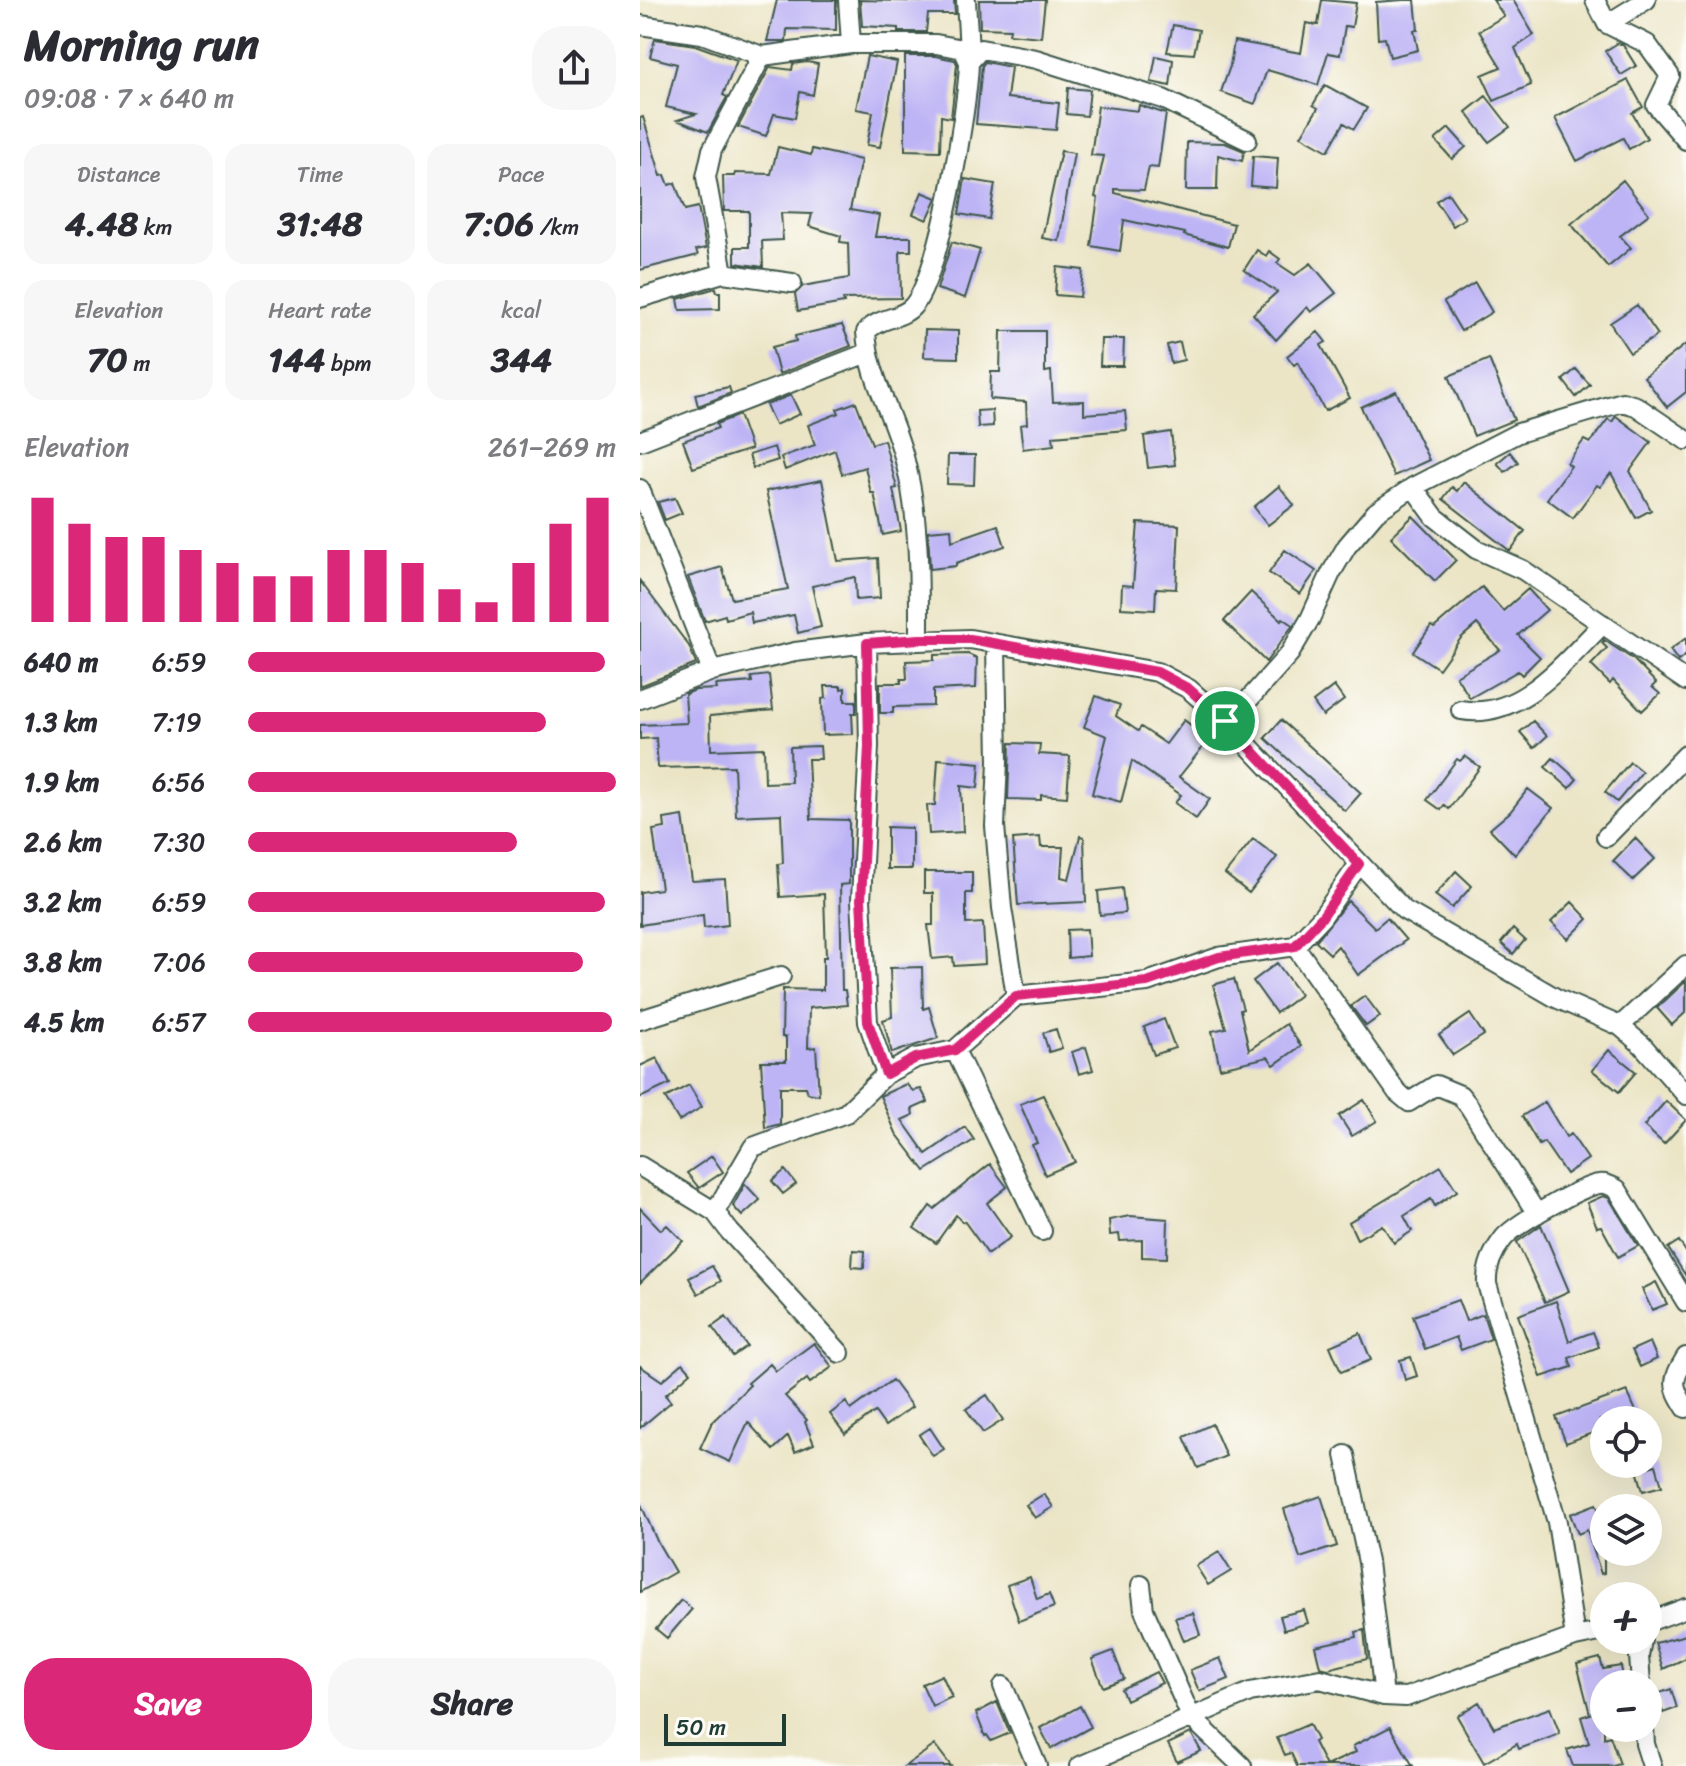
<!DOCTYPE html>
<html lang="en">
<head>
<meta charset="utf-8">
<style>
	:root { --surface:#fff; --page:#f7f7f7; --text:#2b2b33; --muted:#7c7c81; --accent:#db2777 }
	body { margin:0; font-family:Sriracha,sans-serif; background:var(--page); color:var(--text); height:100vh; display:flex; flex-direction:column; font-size:30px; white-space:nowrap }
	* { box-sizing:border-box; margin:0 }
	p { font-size:26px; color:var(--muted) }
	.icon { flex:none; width:44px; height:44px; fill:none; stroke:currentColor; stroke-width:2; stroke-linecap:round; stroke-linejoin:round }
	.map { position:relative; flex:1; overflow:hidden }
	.panel { display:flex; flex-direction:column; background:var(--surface); width:640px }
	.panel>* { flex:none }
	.tools { position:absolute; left:950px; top:1406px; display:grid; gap:16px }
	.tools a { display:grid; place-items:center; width:72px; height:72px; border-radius:50%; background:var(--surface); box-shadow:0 8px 32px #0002; font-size:40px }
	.scale { position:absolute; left:24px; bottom:20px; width:122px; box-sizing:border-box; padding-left:8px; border:4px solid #1f3d34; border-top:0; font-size:22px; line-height:28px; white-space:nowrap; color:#1f3d34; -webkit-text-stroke:6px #fdfcf7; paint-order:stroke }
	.pin { position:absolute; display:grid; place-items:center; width:68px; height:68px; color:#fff; margin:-34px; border:4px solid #fff; border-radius:50%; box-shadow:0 2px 8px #0007 }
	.round { display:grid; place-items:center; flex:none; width:84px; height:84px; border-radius:32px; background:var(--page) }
	.summary { display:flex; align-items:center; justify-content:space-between; height:136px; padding:0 24px }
	h1 { font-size:44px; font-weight:700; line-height:60px }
	.metrics { display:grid; grid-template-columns:repeat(3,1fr); gap:12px; height:136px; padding:8px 24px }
	.metrics div { display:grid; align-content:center; border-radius:20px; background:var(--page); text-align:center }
	.metrics b { font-size:34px; font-weight:700 }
	.metrics small { font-size:22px; font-weight:400 }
	.metrics p { font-size:22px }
	.chart { height:224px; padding:16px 24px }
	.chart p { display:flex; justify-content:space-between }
	.chart svg { width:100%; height:144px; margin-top:8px; stroke:var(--accent); stroke-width:6 }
	.action { display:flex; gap:16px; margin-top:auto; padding:16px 24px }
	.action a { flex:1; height:92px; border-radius:32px; background:var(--accent); color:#fff; font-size:32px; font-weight:700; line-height:92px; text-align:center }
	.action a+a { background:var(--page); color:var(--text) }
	ul { padding:0 24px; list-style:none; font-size:26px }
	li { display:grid; grid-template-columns:128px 96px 1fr; align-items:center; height:60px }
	li i { height:20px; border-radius:10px; background:var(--accent) }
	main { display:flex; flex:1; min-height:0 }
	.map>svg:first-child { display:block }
</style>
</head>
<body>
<main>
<section class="panel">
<div class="summary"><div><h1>Morning run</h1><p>09:08 · 7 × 640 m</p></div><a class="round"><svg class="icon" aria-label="share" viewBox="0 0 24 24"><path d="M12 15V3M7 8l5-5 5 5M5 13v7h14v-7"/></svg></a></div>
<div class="metrics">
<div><p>Distance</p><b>4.48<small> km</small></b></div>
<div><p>Time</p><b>31:48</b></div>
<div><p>Pace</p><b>7:06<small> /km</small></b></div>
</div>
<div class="metrics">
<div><p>Elevation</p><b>70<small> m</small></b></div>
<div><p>Heart rate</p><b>144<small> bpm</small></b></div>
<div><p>kcal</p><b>344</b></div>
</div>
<div class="chart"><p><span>Elevation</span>261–269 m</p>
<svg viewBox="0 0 160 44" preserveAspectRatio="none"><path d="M5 44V6M15 44V14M25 44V18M35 44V18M45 44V22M55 44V26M65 44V30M75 44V30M85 44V22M95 44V22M105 44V26M115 44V34M125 44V38M135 44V26M145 44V14M155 44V6"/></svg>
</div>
<ul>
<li><b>640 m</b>6:59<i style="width:97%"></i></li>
<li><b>1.3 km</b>7:19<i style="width:81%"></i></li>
<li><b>1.9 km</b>6:56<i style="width:100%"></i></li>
<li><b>2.6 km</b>7:30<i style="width:73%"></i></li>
<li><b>3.2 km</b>6:59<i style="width:97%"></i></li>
<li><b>3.8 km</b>7:06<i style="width:91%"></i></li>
<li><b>4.5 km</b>6:57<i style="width:99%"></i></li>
</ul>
<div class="action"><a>Save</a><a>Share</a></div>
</section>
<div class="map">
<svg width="1046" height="1766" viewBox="0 0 1046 1766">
	<rect width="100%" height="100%" fill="#fdfcf7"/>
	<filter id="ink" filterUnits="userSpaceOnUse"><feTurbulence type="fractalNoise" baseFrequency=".0125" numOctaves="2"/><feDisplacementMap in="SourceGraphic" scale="16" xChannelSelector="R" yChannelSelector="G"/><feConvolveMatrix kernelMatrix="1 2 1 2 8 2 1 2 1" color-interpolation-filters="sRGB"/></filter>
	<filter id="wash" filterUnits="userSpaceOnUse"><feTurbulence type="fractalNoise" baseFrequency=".006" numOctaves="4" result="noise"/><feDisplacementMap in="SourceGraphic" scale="32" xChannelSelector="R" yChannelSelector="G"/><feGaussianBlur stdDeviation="1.8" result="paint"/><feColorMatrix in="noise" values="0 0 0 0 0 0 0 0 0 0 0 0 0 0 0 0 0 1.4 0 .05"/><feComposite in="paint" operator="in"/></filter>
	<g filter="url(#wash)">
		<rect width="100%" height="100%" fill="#ebe5c6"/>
		<g id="blocks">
			<path fill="#bdb4f5" d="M137,0H196V30L147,29L146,41H127Z
				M220,0L302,2V0H314L315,14H288L286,32H258V28L222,26Z
				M339,0H405L401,37L369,34L370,29L340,28Z
				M682,0L716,3L712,27L705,26L700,55L688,53L678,85L627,70L615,104L581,92L590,66L594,41L661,53L666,23L678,25Z
				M763,0H775L778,30H774L778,50L750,57L745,38L738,39L736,2Z
				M853,0H873L894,35L875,48L891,85L854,101L842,75L861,67L839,31L864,16Z
				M533,25L559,30L554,54L527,52Z
				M15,39L55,45L97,60L83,95L87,97L68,132L37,120L56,114L26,107L37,64L10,57Z
				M978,43L983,45L996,66L981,75L965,51Z
				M227,56L257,62L240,147L227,145L233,112L216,109Z
				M265,56H295L315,60L317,64L311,118L301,116L300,151L265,150Z
				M516,56L533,60L530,86L511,82Z
				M167,62L178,64L173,95L160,92L155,118L134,114L126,136L98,127L130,67L152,70L153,64Z
				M345,62L371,67L367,98L419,103L416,130L336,124L342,66Z
				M988,80L1003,107L992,113L1007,138L989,149L983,138L937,161L915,118Z
				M685,85L727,108L714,129L704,123L688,151L661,136L678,108L673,105Z
				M428,88L450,90L447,116L426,114Z
				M846,96L870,127L849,142L826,112Z
				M499,105L526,114L518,168L509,167L504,190L475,189V193L594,224L588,247L544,235L545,233L484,220L480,251L451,246L458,198L455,197L464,156L451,155L458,106L498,111Z
				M3,117L21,176L25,175L29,185L35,183L45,210L58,207L66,248L56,250L58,255L0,270V118Z
				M809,128L826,147L812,159L795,140Z
				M547,142L585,143L604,151L602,161L578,155L577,190H546Z
				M138,147L171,155L172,149L221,160L210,210L239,215L235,237H271V251H260L261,298L203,299L204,303L158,311L155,294L163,286L209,278L208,243L200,242L201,236L169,226L172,214L141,213L143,240L122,241L123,267L95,263V247H109V211H84L83,176H94L95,173L131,174Z
				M421,151L434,153L419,241L402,238Z
				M613,156L638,158L636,188L611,186Z
				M325,179L355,184L349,219L319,214Z
				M983,180L1009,214L980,236L991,248L968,267L931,224Z
				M282,192L297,198L287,220L273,214Z
				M808,193L825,218L813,226L796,201Z
				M312,242L340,250L325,298L297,289Z
				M617,250L626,256L629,251L640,259L637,263L655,275L671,263L696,293L671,312L667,307L636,340L613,314L637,292L604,270Z
				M417,267L443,270L440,297L415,295Z
				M835,283L852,312L821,331L804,302Z
				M76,288L77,292H80V309L40,310L38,299Z
				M997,305L1018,335L990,353L970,323Z
				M202,325L211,346L139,374L132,347L156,341L155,336Z
				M285,330L318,331V358L284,357Z
				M361,331H405V372L411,371L413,402L444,401V414L485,411L487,430L413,436L414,445L383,449L380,425L387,424L386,402L350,399L351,372H360Z
				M678,332L686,342L681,345L710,398L685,411L658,362L654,365L647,356Z
				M461,339H484L483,366H460Z
				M540,342L544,360L531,363L527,345Z
				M1046,344V392L1027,407L1004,377Z
				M849,359L874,420L834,436L809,376Z
				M936,369L950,385L936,397L923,380Z
				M89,387L91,393L58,406L55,394Z
				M756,391L789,460L754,476L721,407Z
				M151,395L160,414L135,425L126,405Z
				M216,402L232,444L244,440L257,488L253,489L261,531L243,535L234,493H231L225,467L202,474L195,450L145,470L141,457L175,445L168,425L199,413L197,409Z
				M352,410L353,426L338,427L337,411Z
				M99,415L111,449L53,468L43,441L78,428L76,424Z
				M976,416L1011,442L990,471L1011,510L996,518L971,473L960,487L957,485L933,518L907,499L931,466L927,463L944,440L950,443L968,419L972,422Z
				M531,432L535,465L508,468L504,436Z
				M134,447L138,460L113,468L109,455Z
				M870,452L878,462L865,472L857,463Z
				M308,455H335L334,485L307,484Z
				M182,480L198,561L238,558L240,598L216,600L215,577L172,586L181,627L158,633L154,615L112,623L110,612L86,619L85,615L65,621L48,577L82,567L92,599L148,589L126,491Z
				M824,482L885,531L870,551L803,499L812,487L817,491Z
				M639,486L654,505L628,525L614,507Z
				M35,498L42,513L25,520L18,502Z
				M773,516L816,560L795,581L751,537Z
				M498,523L539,525L536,589L516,588L515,610L481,608L482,585L493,586Z
				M358,525L365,546L316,563V566L290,569L288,531L311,529L312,541Z
				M645,550L676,571L660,594L629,573Z
				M0,581L49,646L56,664L0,686Z
				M842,587L863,611L888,589L907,610L878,635L900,657L882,675L878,671L830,698L816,676L860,650L837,624L821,638L799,669L773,652L791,626L794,628Z
				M611,592L641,620L643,618L653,625L626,662L584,621Z
				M1046,638V655L1038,661L1030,650Z
				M964,640L994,660L1016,683L1012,687L1020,694L1002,711L973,680L970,684L951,665L967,648L962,643Z
				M328,654L337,658L336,688L293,690V706L253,707V713H240V683H261V679H267L266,661L294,660V655Z
				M129,675L133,710L70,716L71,750L124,748L125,783L151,782L150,747L180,746L181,759H168L171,819L209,820V884L200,885L202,990H205L207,1005L169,1008L168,1048L176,1047L179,1095L168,1093L166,1087H140V1124L125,1128L121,1061H146V1037H142L143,989L183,990V957H186L184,894L140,897L138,864L143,863L141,814L96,816L94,766L18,768L16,738L0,739V725L47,723L45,694L56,690L77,689L76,685L112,682L111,677Z
				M185,686H201V689L205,688V701H216V713H212L213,734L183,735L182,699L186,698Z
				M694,686L704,700L683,716L673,702Z
				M456,696L480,705L476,716L498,731L501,727L526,744L544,720L569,739L539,777L570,799L556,819L535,803L541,795L492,761L481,802L452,794L467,736L444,727Z
				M641,720L721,793L705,811L625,738Z
				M893,721L907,736L894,748L880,732Z
				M370,743L400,744L399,754L430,756L427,797L401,795V800L368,799Z
				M825,756L840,767L809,809L804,805L801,810L787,800L817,759L820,761Z
				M913,758L937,779L929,788L905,767Z
				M298,759L340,763L338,788L321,786L323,832L289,834L287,805H295Z
				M990,762L1002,772L977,802L965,792Z
				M888,789L913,808L875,855L850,829L870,812Z
				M43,816L52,881L85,879L88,925L64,928L63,915L0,925V892L21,889L13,830L25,828L24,819Z
				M247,827L272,828V869H247Z
				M440,836L444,837L446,902L378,905L373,839L400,837L401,847H423L421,877L429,879Z
				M995,838L1015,859L993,880L973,861Z
				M613,839L637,857L609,893L585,874Z
				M816,871L832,886L812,908L795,895Z
				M284,872H332V893H326V924L343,923L345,964L314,966L313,957L292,959L288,925H293V893H284Z
				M482,888L485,913L460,915L458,891Z
				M708,901L735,928L747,918L766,940L718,975L698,946L690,954L676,941Z
				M932,902L948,919L928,939L911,922Z
				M447,929L449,956L428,958L427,930Z
				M873,929L885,940L873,954L861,943Z
				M637,963L660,995L636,1013L613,981Z
				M282,967L283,1009L289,1007L298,1038L252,1053L243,1020L252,1017L250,968Z
				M594,979L603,1009L600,1010L609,1050L646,1024L661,1046L634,1065L628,1057L580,1068L572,1031L586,1028L573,985Z
				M1046,981V1012L1032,1025L1017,1008Z
				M725,996L740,1016L726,1026L711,1006Z
				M830,1014L844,1035L813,1055L799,1035Z
				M524,1019L535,1048L514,1055L504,1027Z
				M416,1029L422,1048L409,1052L403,1033Z
				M446,1047L453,1070L439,1074L432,1052Z
				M969,1050L996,1072L979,1092L952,1070Z
				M17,1058L30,1084L0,1098V1066Z
				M266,1084L273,1091L281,1089L288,1102L272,1109L273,1115L262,1120L286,1154L325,1127L334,1140L285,1171L256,1133L240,1096Z
				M49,1085L62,1107L39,1121L25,1098Z
				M403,1095L435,1162L405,1175L392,1145L397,1143L380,1104Z
				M724,1100L737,1121L712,1136L699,1116Z
				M1026,1101L1046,1120L1024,1144L1004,1126Z
				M905,1102L926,1137L931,1134L948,1159L926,1174L904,1142L899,1145L882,1116Z
				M72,1156L83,1172L59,1188L47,1173Z
				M350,1164L367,1187L347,1203L371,1237L348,1254L324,1221L322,1222L316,1215L296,1243L274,1228L290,1206L294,1209Z
				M801,1166L817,1191L795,1206L791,1199L764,1216L772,1231L754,1243L742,1225L717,1239L709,1222Z
				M145,1170L156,1184L143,1194L132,1181Z
				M105,1184L120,1200L102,1216L93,1206Z
				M963,1196L969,1198L998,1246L978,1257L961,1226L957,1227L947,1203Z
				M0,1208L21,1230L27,1225L43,1241L0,1283Z
				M490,1216L528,1219L527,1258L502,1257V1240L480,1241L479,1234L470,1235L469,1220Z
				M901,1225L929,1291L905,1302L877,1242Z
				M1039,1241L1046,1252V1276L1028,1248Z
				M213,1250L225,1251L224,1268L212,1267Z
				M72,1266L81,1281L58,1294L49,1278Z
				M1016,1282L1027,1304L1012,1310L1002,1289Z
				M818,1300L826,1321L843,1314L851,1339L821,1350L816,1337L785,1349L773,1316Z
				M916,1301L929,1341L953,1332L959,1347L929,1358L932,1367L901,1377L878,1315Z
				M86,1317L107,1346L93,1356L72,1327Z
				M720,1333L731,1360L701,1372L690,1346Z
				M1010,1342L1017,1359L1000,1367L992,1350Z
				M174,1343L192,1367L170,1383L167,1379L145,1396L167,1420L165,1422L174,1444L155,1452L148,1436L133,1450L108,1422L90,1462L60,1448L72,1422L110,1385L108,1383L130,1364L136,1371Z
				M771,1357L777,1376L765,1380L760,1360Z
				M43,1363L51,1372L25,1395L31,1402L0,1428V1366L22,1381Z
				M252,1380L272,1407L245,1426L235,1412L205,1434L190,1414L206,1402L211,1410Z
				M987,1391L1000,1420H960L963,1429L926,1443L916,1417Z
				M347,1395L363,1420L343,1433L326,1409Z
				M572,1424L586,1456L558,1468L544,1437Z
				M290,1428L304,1449L293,1456L279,1435Z
				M1016,1465L1022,1486L1003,1491L997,1470Z
				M404,1494L413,1507L395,1518L386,1505Z
				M681,1496L697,1546L660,1558L644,1509Z
				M0,1502L17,1541L35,1572L0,1592Z
				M956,1504L964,1523V1573L961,1574L947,1530L938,1534L930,1514Z
				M579,1552L591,1571L568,1585L556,1566Z
				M390,1577L397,1599L409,1594L414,1607L379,1621L367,1585Z
				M41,1600L52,1609L27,1638L16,1629Z
				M664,1610L668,1623L644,1630L640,1616Z
				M553,1613L560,1635L544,1641L535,1618Z
				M724,1630L727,1659L688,1669L680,1667L675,1646L717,1637L716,1632Z
				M1046,1635V1658L1023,1669L1015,1643Z
				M473,1651L484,1679L463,1687L452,1659Z
				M580,1658L589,1679L559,1691L550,1670Z
				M960,1658L963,1669L981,1666L984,1684H964V1738L970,1736L980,1764L973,1766H933L927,1750L949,1743L941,1717L950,1714L937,1664Z
				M516,1672L522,1683L486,1700L481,1689Z
				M302,1675L312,1697L292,1706L282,1684Z
				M1031,1689L1037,1708L1023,1713L1017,1694Z
				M357,1702L370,1733L351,1741L347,1735L345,1736L336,1713Z
				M839,1702L854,1728L910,1708L920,1734L879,1749L877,1744L844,1763L817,1716Z
				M440,1706L451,1727L411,1749L400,1728Z
				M669,1724L677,1740L674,1742L686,1766H657L651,1753L645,1755L637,1738Z
				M750,1727L773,1766H686L716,1752L713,1746Z
				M551,1733L561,1751L537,1762L528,1744Z
				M295,1745L311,1766H265Z"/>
		</g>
	</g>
	<g filter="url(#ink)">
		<use href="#blocks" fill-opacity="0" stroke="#3e564a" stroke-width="2"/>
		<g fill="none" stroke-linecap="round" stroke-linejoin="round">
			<defs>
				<path id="minor" d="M208,0L211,44
					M955,0L967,24L1007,44L1030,76L1016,105L1046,140
					M967,24L1006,0
					M0,25L62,34L122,56L211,44H296L323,49L329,62L341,49L396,59L523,99L607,140
					M83,273L66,177L72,150L122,56
					M0,298L83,273L152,283
					M0,441L227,353
					M773,487L795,517L836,549L883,570L1046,681
					M0,489L72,671
					M279,639C279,580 280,519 265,461C255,418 229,378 226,332C238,317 261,320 273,306C300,276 328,106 329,62C329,41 327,20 326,0
					M227,643L229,746L221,900L228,1022L246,1074
					M356,645L358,762L355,826L362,908L376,996
					M0,699L72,671L155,652L227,643L330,639L517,672L549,689L585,721L596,714L650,653L670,619L691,573L707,546L736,512L773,487L878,433L982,402L996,406L1046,440
					M821,710C880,721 924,662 963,624
					M585,721L764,910L916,998L980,1026L1002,1045L1046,1095
					M966,837L1046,755
					M655,946L757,1092L769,1102L796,1085L820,1095L829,1106L897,1214
					M0,1020L141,976
					M980,1026L1046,965
					M315,1050L402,1231
					M0,1166L75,1212L90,1232L200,1353
					M75,1212L113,1147L206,1113L246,1074L276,1058L315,1050L376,996L507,982L579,957L655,946L682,917L719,864
					M1046,1357C1032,1380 1031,1385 1046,1408
					M705,1455L728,1562L744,1696
					M501,1585L504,1610L551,1717L602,1766
					M1008,1622L1046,1608
					M935,1637L917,1522L847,1284C846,1267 852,1253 863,1239C873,1225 942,1186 959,1184C966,1183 971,1186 977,1189L1046,1302
					M1001,1684L999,1656L1002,1640
					M363,1686L397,1766
					M1004,1728L1005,1744L1012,1766
					M440,1766L610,1692L680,1679L744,1696L766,1697L935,1637L964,1631"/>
			</defs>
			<use href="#minor" stroke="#3e564a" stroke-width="22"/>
			<use href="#minor" stroke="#fff" stroke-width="18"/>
		</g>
	</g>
	<g fill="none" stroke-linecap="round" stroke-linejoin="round" filter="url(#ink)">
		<defs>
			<path id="route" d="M279,639H330L517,672L549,689L585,721L719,864L682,917L655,946L579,957L507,982L376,996L315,1050L276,1058L246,1074L228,1022L221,900L229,746L227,643Z"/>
		</defs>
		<use href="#route" stroke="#fff" stroke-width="16"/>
		<use href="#route" stroke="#db2777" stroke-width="10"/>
	</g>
</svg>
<div class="tools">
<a><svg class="icon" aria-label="locate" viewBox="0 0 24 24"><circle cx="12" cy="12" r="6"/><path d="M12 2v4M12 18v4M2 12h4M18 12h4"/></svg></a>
<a><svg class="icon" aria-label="layers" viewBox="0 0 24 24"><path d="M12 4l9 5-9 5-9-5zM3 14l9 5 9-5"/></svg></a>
<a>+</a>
<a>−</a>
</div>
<div class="scale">50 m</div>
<div class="pin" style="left:585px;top:721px;background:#1e9e55"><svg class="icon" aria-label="arrive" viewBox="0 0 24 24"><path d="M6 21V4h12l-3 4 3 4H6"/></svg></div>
</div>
</main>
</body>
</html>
